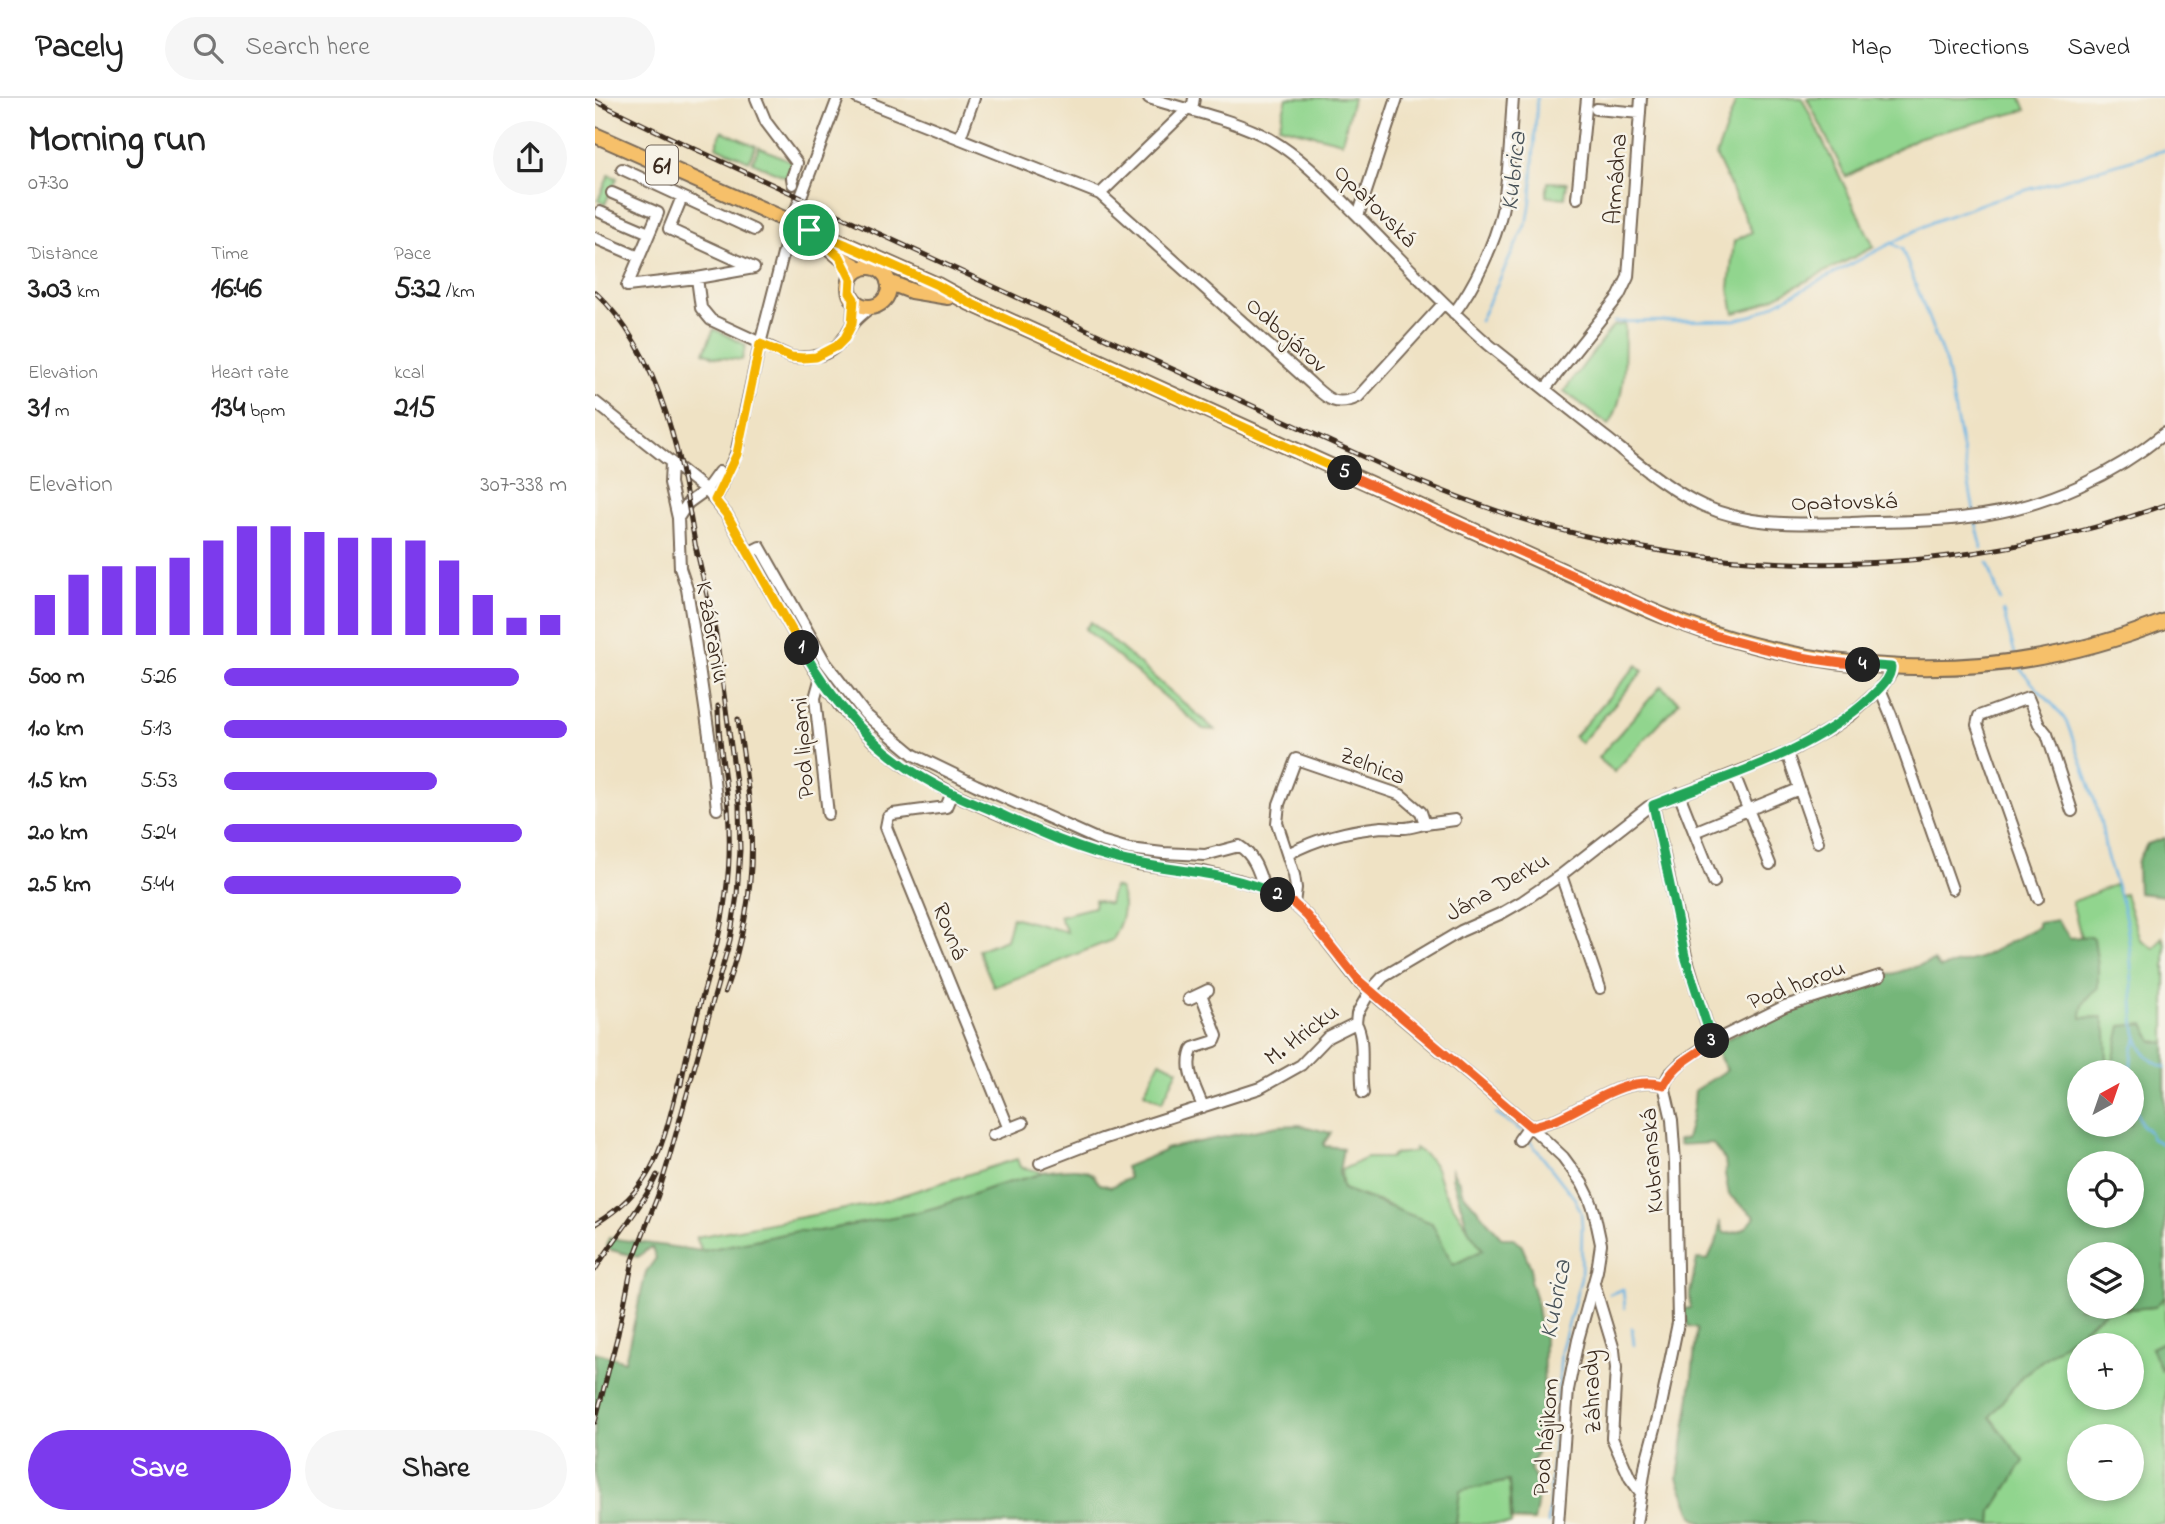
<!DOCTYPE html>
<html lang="en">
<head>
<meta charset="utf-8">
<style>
	:root { --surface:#fff; --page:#f6f6f6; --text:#222; --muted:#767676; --line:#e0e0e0; --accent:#7c3aed }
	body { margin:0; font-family:"Indie Flower",sans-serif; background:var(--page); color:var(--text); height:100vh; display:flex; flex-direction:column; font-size:26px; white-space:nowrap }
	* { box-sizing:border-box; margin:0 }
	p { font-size:23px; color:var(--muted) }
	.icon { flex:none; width:38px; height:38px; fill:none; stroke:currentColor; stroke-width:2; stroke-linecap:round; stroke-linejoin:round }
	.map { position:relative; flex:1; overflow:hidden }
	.drawer { display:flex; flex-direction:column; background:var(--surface); width:595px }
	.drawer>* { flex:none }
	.needle { width:46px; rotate:40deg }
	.fabs { position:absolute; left:1472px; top:962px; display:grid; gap:14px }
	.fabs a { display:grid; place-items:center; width:77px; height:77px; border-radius:50%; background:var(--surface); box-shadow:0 4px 10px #0003; font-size:35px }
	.pin { position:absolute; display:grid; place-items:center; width:60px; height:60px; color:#fff; margin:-30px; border:4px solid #fff; border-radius:50%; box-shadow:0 2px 7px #0007 }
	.km { position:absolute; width:35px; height:35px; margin:-18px; border-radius:50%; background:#222; color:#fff; font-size:19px; line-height:35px; text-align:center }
	.round { display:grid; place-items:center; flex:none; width:74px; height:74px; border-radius:37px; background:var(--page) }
	.headline { display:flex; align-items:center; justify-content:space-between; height:119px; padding:0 28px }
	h1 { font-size:38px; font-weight:700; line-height:52px }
	.figures { display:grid; grid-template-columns:repeat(3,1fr); gap:10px; height:119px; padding:7px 28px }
	.figures div { display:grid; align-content:center }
	.figures b { font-size:30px; font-weight:700 }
	.figures small { font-size:19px; font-weight:400 }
	.figures p { font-size:19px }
	.chart { height:196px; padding:14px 28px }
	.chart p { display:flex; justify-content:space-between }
	.chart svg { width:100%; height:126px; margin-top:7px; stroke:var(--accent); stroke-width:6 }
	.button { display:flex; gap:14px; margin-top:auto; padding:14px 28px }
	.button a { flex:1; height:80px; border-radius:42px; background:var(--accent); color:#fff; font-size:28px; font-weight:700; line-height:80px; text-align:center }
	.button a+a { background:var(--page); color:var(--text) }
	ul { padding:0 28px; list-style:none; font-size:23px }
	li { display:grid; grid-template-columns:112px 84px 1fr; align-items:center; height:52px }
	li i { height:18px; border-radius:9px; background:var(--accent) }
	header { display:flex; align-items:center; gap:42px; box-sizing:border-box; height:98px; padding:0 35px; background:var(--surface); border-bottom:2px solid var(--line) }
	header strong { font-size:33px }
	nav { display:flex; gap:38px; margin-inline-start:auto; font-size:24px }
	.search { width:490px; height:63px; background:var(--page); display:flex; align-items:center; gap:18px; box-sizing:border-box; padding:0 24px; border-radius:38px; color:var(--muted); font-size:26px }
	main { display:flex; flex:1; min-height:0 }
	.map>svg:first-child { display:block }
</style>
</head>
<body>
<header>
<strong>Pacely</strong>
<div class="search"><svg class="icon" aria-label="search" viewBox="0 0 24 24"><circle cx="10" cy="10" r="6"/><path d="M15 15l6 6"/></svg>Search here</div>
<nav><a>Map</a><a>Directions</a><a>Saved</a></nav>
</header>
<main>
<section class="drawer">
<div class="headline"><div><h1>Morning run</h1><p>07:30</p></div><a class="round"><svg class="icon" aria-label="share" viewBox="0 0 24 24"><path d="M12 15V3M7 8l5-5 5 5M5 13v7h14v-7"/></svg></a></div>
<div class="figures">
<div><p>Distance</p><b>3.03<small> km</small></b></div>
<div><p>Time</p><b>16:46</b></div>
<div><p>Pace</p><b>5:32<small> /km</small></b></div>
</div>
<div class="figures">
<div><p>Elevation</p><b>31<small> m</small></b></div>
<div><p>Heart rate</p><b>134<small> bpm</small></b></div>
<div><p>kcal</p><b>215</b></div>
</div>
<div class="chart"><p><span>Elevation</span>307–338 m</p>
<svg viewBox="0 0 160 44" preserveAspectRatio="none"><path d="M5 44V30M15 44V23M25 44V20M35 44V20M45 44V17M55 44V11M65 44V6M75 44V6M85 44V8M95 44V10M105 44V10M115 44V11M125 44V18M135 44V30M145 44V38M155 44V37"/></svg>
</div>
<ul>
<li><b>500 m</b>5:26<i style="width:86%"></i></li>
<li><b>1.0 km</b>5:13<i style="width:100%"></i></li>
<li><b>1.5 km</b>5:53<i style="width:62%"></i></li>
<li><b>2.0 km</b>5:24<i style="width:87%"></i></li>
<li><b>2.5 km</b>5:44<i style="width:69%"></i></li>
</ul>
<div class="button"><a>Save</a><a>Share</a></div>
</section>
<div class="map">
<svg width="1570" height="1426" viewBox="0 0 1570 1426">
	<rect width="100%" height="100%" fill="#f7f3e8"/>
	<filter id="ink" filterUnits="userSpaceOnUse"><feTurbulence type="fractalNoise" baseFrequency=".0143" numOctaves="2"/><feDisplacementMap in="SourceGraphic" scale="14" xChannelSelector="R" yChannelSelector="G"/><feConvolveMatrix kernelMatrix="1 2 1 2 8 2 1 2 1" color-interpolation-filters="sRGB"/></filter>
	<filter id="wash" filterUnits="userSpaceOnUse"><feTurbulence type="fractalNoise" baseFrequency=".00686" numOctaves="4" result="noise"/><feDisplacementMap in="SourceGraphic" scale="28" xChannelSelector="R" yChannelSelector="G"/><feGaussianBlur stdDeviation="1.57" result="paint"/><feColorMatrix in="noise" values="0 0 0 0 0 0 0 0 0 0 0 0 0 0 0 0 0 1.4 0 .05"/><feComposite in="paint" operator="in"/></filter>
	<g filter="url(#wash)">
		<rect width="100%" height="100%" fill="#efe2c4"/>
		<path fill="#91d58e" stroke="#668056" stroke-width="2" fill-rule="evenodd" d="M692,0H758L747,44L684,28Z
			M1142,0H1207L1279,149L1158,210L1139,215L1134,190L1139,143L1157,134L1121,58Z
			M1212,0H1426L1431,12L1322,40L1251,79Z
			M127,33L161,48L154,63L121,48Z
			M164,49L198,64L191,79L157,64Z
			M14,77L22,80L10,106L3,102Z
			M953,84L972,85L970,100L951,98Z
			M1030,226C1029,259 1032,299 1014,327L969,293L1018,228Z
			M119,231L151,247L147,262L119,259L109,254Z
			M496,524L620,632L608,631L490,531Z
			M1042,567L1048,573L986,645L979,639Z
			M1066,588L1084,604L1019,674L1003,660Z
			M1521,786L1524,797L1530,796L1545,841L1559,850L1567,839L1570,846V945L1558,943L1518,964L1511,963V934L1507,919L1486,920V909L1497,895L1496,838L1486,839L1477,804Z
			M518,789L525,791C532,810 526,825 517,842L399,889L383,852L411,841L417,819L472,834L464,818L499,809L500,802L514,806Z
			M565,963L583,972L567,1004L549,995Z
			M820,1050L833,1059L841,1070L848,1092L888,1153L858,1167L797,1108L748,1091L746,1072L772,1060H795L799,1056L819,1054Z
			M422,1061L425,1069L447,1074L442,1077L401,1088L342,1109L319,1115L224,1133H203L107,1153L101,1139L282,1105Z
			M1570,1199V1243L1556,1250L1566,1270L1570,1259V1426H1396L1397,1413L1429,1363L1394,1320L1427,1278L1511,1213L1559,1209ZM1484,1248H1536V1300H1484ZM1484,1339H1536V1391H1484Z
			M914,1383L916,1426H861L865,1393Z"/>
		<path fill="#74b679" stroke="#58704c" stroke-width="2" fill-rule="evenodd" d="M1570,740V798L1543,795L1542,765L1552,746Z
			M1462,822L1475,840L1496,838L1499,840L1503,868V890C1492,898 1486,906 1486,920L1507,919L1511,934L1512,963L1518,964L1526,928L1549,926L1558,943L1570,945V1199L1560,1209L1511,1213L1427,1278L1395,1319L1429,1363L1397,1413L1396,1426H1110L1098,1418L1083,1380L1095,1298L1102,1230L1093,1228L1089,1211L1095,1210V1195L1102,1161L1113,1162L1122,1142L1125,1125L1129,1135C1145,1136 1151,1132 1160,1119L1134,1097L1130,1076L1131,1070L1130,1062L1117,1045L1084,1047L1083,1042L1091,1041C1096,1025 1099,1010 1100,992L1132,972L1118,948L1198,907L1339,863L1345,870L1385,860L1443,829V825ZM1484,975H1536V1027H1484ZM1484,1066H1536V1118H1484ZM1484,1157H1536V1209H1484Z
			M705,1027L736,1035L729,1045V1048L748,1050L744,1074L748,1091L837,1125L858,1167L888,1152L874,1133L857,1079V1072L865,1086L867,1094L907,1140H919L927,1148L936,1170L935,1183L941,1202L945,1229L949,1240L948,1326L952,1331L935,1371C945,1385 943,1407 939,1423L917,1422L914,1383L865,1393L861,1426H0V1254L30,1263L51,1174L61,1160L57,1150H54L43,1159L16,1152L11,1148L14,1140L107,1153L203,1133H225L319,1115L342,1109L401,1088L442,1077L447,1074C460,1073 487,1066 498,1077C501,1080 502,1084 505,1086L516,1089L534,1080L530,1069L569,1053V1051L683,1028Z
			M1570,1243V1259L1566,1272L1556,1250Z"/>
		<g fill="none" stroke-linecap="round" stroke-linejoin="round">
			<path stroke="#6bb4e3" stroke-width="2.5" d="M1298,146L1307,151L1351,266L1379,413
				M885,223L933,121L936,102L942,0
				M1019,224L1140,222L1159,217L1337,124L1397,102L1570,52
				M1381,425L1387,450
				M1393,465L1405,502
				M1408,513L1420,556
				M1425,569C1437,590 1460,604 1472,625C1484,658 1498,691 1506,726C1509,738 1509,750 1513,762C1519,781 1526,799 1530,818C1538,855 1536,892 1540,929C1542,946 1552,964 1570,969
				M1535,975L1537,953L1542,941
				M1536,1001L1547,1027L1554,1034L1557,1041L1570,1047
				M901,1016L927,1033
				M931,1038L980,1101L986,1114L987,1128L986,1180L966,1253L953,1426
				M1015,1196L1028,1191L1030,1210
				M1037,1230L1039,1247"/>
		</g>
	</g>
	<g filter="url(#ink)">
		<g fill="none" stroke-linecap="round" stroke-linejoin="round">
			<defs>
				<path id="minor" d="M161,0L171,24L202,65L197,80L198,86
					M262,0L505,96L712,282C730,298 738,311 763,299L849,205
					M554,0C594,13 639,21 675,41C708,60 734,89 760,115C804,159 846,205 893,246C933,278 973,310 1014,342C1044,366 1074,392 1109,408C1156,429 1206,426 1256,425C1300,423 1345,424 1388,417C1454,407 1518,377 1570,335
					M1001,11L1045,15
					M365,40L379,0
					M27,71L159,132
					M17,95L63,115L32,188L102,180L159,170
					M505,96L598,6L599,0
					M87,99L74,131L159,170
					M982,100L992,0
					M5,114L54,135
					M763,118L802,0
					M0,140L44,159
					M102,180L106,210L116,222L196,259C215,261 235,258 247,242C251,238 253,232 256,228C261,220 270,214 277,208
					M859,215C879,189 900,145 907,113C915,76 915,37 918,0
					M257,226L259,201
					M950,291L1024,198L1033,179L1046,0
					M0,304L111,392L132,417L219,571L246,610L277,642L311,669L357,695L435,730L501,755L543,766L609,774L643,782L669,790L699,806L712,818L763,883L936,1029L968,1059L987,1085L994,1099L999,1113L1006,1146L1002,1173L983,1242L973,1292L963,1426
					M76,365L75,385L83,420L85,470L92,491L98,528L115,644L122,711
					M120,402L141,356L165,246L196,125L243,0
					M83,420L93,405L111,392L124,374
					M153,455L165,449L230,564L270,616L319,657L381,687L506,743L534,751L568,755L610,757L644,748C659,757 664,774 669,790
					M225,582L220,600L233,716
					M1285,591L1296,617L1357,791
					M1192,655L1223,744
					M1139,676L1175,766
					M357,695L351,709L298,716L293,719L291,729L414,1031
					M1084,696L1119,784
					M1058,707L1091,858L1117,944
					M830,726L860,722
					M1099,734L1204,691
					M693,756C723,740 753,732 787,729C794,729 801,730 809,730C816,730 823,727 830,726L826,714L806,697L701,661L684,706L682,725L699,777L701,790L699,806
					M966,777L1005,890
					M1443,800L1382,627L1384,618L1433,600L1444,626L1452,636L1477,713
					M606,896L622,938L620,943L598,950C588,970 601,990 608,1009
					M594,901L613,892
					M761,925C771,942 764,973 768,995
					M1069,987L1074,977L1087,964L1117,944L1190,908L1285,878
					M936,1029C945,1026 954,1024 962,1021C997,1006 1030,977 1069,987
					M398,1037L428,1025
					M924,1042L934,1028
					M445,1065L507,1041L665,990L706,967L733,939L761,925L762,916L775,893L788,879L866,833L907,815L928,803L966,777L1053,709L1192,655L1235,631L1256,617L1285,591L1296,575V569
					M999,1186L1019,1252L1021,1270L1017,1340L1035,1380L1046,1395
					M1041,1426L1051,1364L1065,1312L1083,1225L1080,1064L1077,1022L1069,987"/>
				<path id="major" d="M0,37L189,121
					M203,127L252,147L342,187L375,205L1047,509C1215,581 1398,592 1570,523
					M221,138L245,159L266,171
					M254 189a20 20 0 1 1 40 0a20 20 0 1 1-40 0Z
					M293,184L316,193L353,199"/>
			</defs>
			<use href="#minor" stroke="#7a6a58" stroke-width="14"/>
			<use href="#major" stroke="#7a6a58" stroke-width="18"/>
			<use href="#minor" stroke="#fff" stroke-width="10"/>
			<use href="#major" stroke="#f6c06b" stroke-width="14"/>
			<defs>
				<path id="rail" d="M0,3L72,38L799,373C851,395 904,416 959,430C1159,484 1374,477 1570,407
					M0,194C69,258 87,367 102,457
					M130,894C149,841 159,785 156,729C155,693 148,657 143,621
					M86,987C96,921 124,860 131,794C135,766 135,737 133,709C130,675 123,642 123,608
					M0,1126C64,1088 68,1042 86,976
					M0,1172C19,1140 46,1111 62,1077
					M0,1324L23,1236L38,1162L63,1097L73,1064L135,842L142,797L145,752L144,707L121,537L101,449"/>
			</defs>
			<use href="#rail" stroke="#3b2a1e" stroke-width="5"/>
			<use href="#rail" stroke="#f7f3e8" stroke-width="2.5" stroke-dasharray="8" stroke-linecap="butt"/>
			<defs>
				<path id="major-bridge" d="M189,121L203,127"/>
			</defs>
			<use href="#major-bridge" stroke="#7a6a58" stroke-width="18" stroke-linecap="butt"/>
			<use href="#major-bridge" stroke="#f6c06b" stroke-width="14"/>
		</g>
	</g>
	<g fill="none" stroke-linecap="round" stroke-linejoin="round" filter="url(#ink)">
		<defs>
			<path id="split-1" d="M207,550L132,417L120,402L142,356L165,246L196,259L208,260L221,259L242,248L250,240L257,226L259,201L255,195L256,181L245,159L214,132"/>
			<path id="split-2" d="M207,550C239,607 281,655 339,686C362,699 388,708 412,719C449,736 487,753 527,762C579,774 633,773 683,797"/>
			<path id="split-3" d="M683,797L699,806L712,818L764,883L936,1029C945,1026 954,1024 962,1021C997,1006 1030,977 1069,987C1082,962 1099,960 1117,943"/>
			<path id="split-4" d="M1117,943L1090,858L1058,707C1133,677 1215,656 1276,599C1284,591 1296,581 1296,569L1268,567"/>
			<path id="split-5" d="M750,375L1086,526C1145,547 1205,562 1268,567"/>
			<path id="split-6" d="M214,132L252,147L342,187L375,205L750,375"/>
		</defs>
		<use href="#split-1" stroke="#fff" stroke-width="14"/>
		<use href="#split-2" stroke="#fff" stroke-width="14"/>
		<use href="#split-3" stroke="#fff" stroke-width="14"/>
		<use href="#split-4" stroke="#fff" stroke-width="14"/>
		<use href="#split-5" stroke="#fff" stroke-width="14"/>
		<use href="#split-6" stroke="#fff" stroke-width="14"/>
		<use href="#split-1" stroke="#f5b400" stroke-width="9"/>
		<use href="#split-2" stroke="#22a559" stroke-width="9"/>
		<use href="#split-3" stroke="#f0652b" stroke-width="9"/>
		<use href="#split-4" stroke="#22a559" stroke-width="9"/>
		<use href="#split-5" stroke="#f0652b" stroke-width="9"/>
		<use href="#split-6" stroke="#f5b400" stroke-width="9"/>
	</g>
	<g text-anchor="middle" stroke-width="5" stroke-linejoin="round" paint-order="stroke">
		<rect fill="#f7f3e8" stroke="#73665b" stroke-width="2" x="51" y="47.5" width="32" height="39" rx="5"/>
		<g font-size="23" font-weight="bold" fill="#3b2a1e">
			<text x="67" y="75">61</text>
		</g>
		<g font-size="24" fill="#3b2a1e" stroke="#f7f3e8">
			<text transform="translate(1020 81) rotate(-86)" y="8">Armádna</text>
			<text transform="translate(781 107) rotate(45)" y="8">Opatovská</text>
			<text transform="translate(692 236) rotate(42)" y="8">Odbojárov</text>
			<text transform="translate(1249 403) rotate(-1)" y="8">Opatovská</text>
			<text transform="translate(118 534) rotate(80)" y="8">K zábraniu</text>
			<text transform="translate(207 650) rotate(-94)" y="8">Pod lipami</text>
			<text transform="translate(778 667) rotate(21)" y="8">Zelnica</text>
			<text transform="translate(902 788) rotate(-30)" y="8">Jána Derku</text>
			<text transform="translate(356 833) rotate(68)" y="8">Rovná</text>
			<text transform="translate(1201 886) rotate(-21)" y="8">Pod horou</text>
			<text transform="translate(706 936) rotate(-37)" y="8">M. Hricku</text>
			<text transform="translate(1056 1063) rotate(-94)" y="8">Kubranská</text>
			<text transform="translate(996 1294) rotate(-92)" y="8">Záhrady</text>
			<text transform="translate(950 1339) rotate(-85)" y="8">Pod hájikom</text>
		</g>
		<g font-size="26" font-style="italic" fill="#495359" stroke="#f7f3e8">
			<text transform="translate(917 73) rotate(-84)" y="9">Kubrica</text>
			<text transform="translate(959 1201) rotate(-79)" y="9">Kubrica</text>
		</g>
	</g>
</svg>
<div class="fabs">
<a><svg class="needle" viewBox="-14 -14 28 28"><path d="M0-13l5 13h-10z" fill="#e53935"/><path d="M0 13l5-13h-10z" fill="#767676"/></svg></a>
<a><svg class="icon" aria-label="locate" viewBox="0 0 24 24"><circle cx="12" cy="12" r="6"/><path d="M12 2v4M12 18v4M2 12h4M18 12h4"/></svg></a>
<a><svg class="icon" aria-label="layers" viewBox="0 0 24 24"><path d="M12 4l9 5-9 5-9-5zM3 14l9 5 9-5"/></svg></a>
<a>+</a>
<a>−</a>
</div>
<div class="pin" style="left:214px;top:132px;background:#1e9e55"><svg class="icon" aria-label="arrive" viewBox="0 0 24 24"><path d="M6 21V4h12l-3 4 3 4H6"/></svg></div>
<b class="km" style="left:207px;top:550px">1</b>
<b class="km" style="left:683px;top:797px">2</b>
<b class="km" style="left:1117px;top:943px">3</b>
<b class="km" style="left:1268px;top:567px">4</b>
<b class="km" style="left:750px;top:375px">5</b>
</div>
</main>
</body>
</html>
